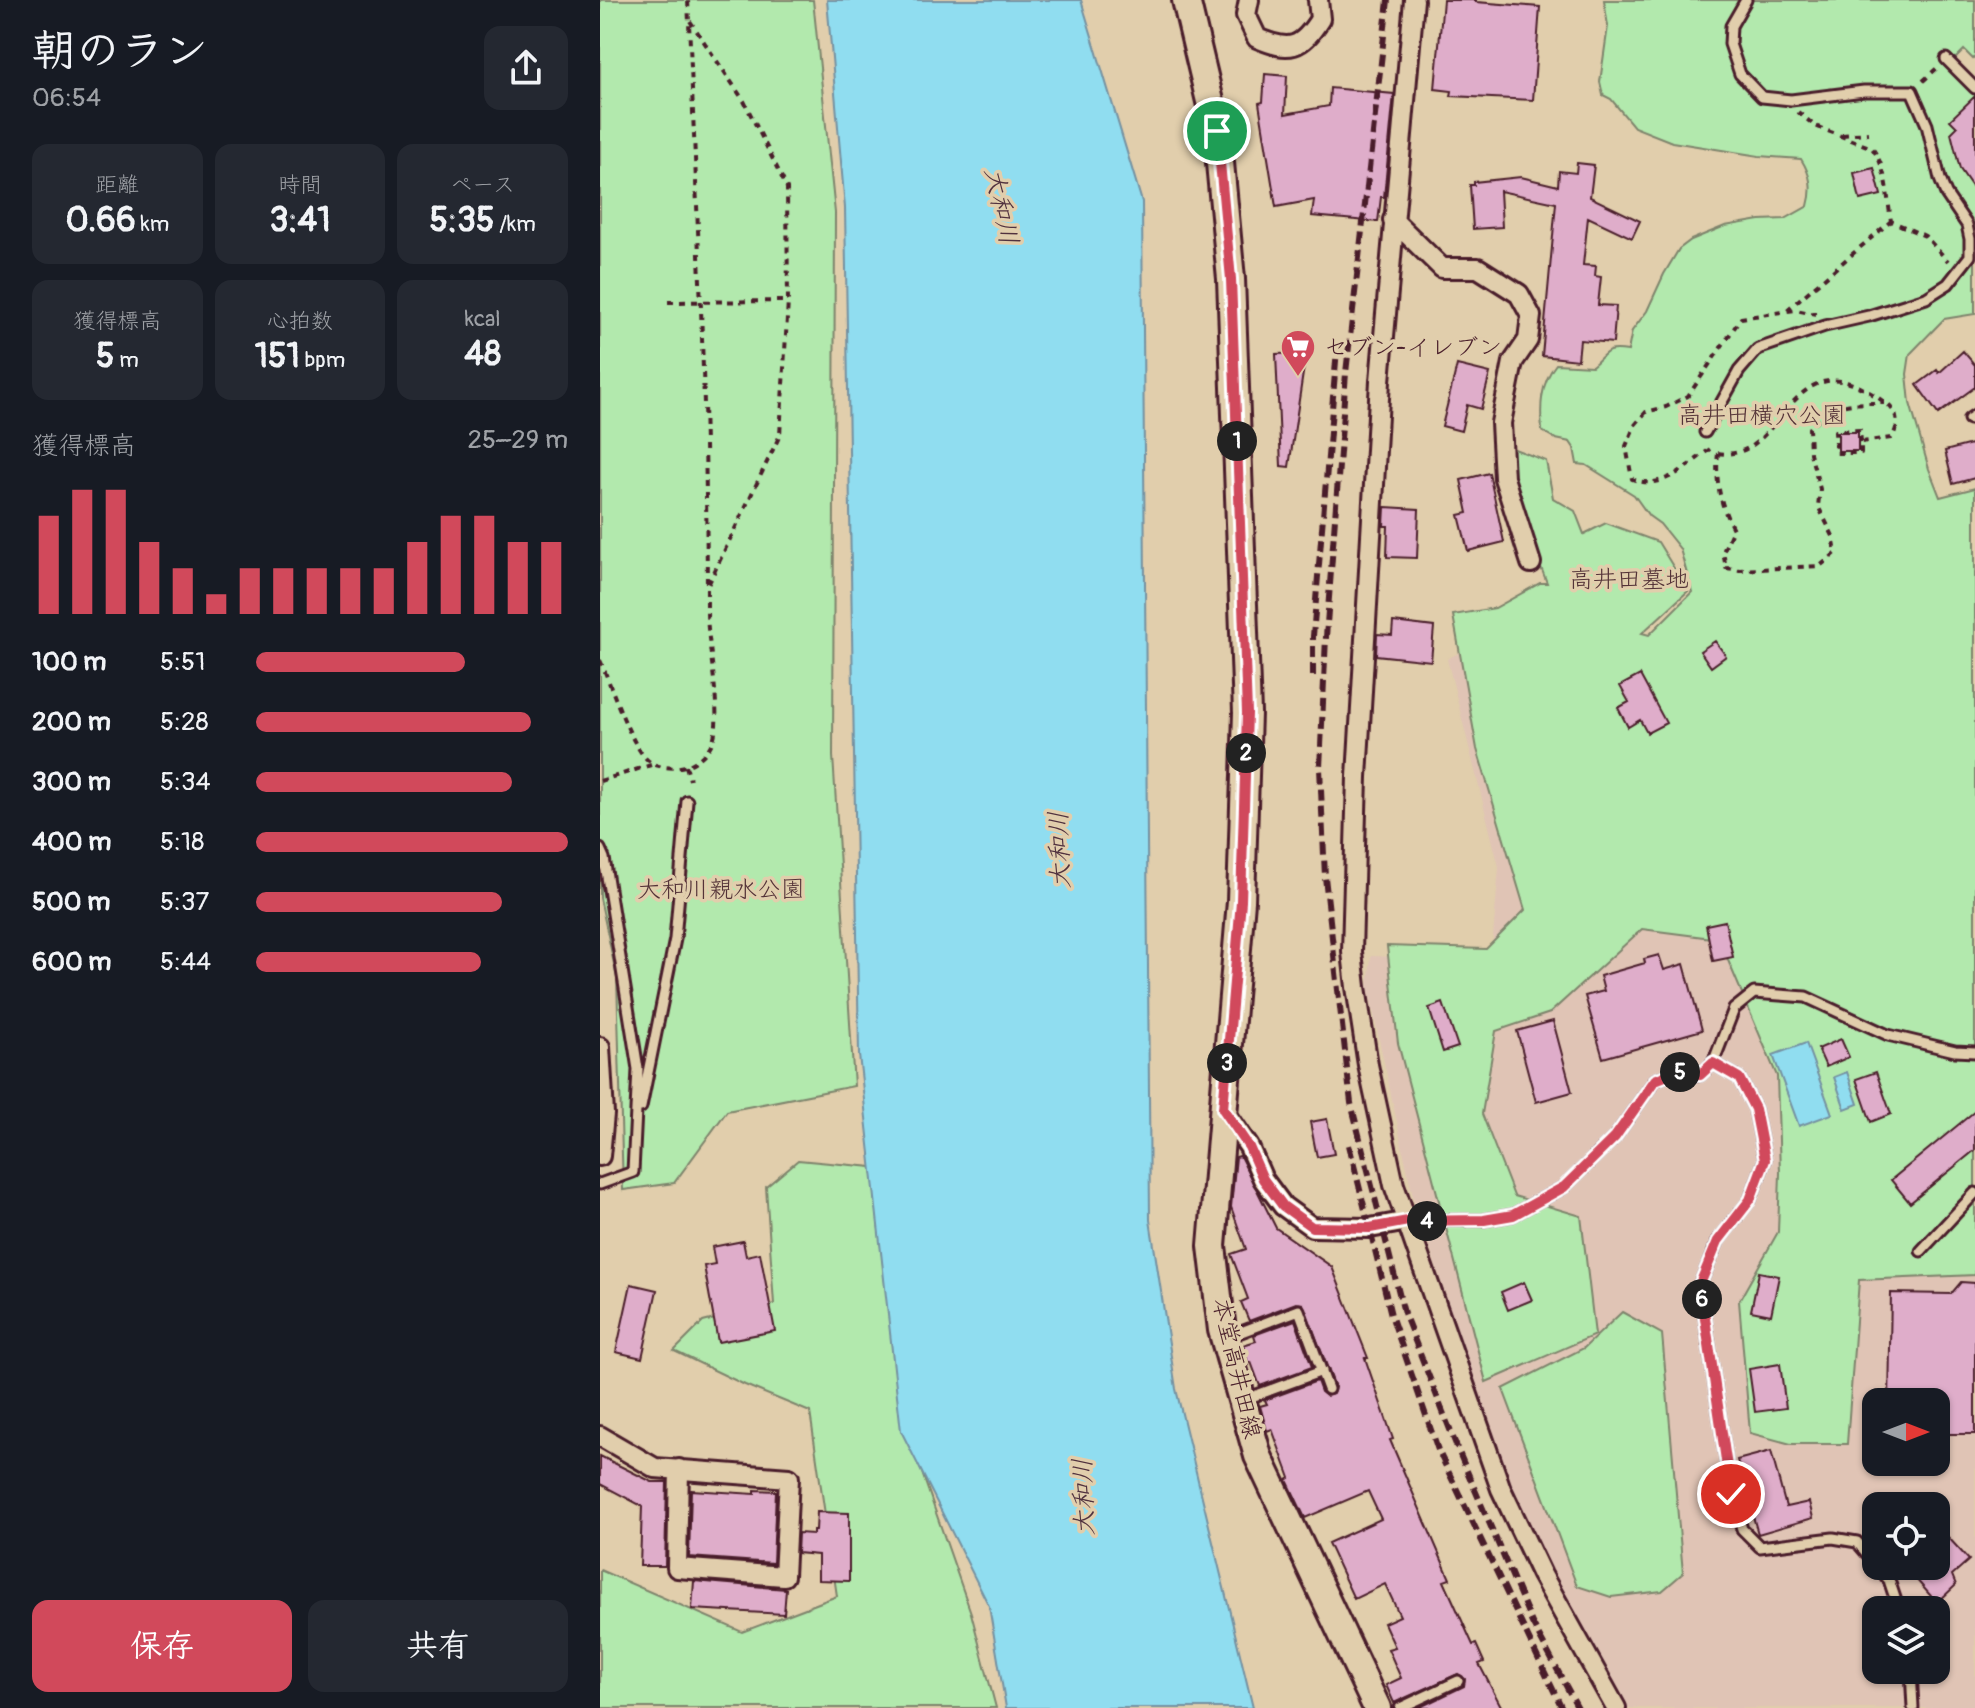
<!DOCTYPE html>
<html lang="ja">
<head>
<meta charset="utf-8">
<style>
	:root { --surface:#171b24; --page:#242831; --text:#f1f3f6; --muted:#9ea1a6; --accent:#d1495b }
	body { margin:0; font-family:Pangolin,"Klee One",sans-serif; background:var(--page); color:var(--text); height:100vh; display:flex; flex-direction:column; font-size:30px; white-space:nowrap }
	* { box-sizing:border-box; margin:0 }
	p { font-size:26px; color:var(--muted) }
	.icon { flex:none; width:44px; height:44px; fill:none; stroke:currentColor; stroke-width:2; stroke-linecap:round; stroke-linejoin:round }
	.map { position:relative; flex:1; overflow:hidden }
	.panel { display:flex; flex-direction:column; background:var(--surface); width:600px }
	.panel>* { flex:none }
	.needle { width:52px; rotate:90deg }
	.buttons { position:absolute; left:1262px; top:1388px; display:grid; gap:16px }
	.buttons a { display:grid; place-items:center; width:88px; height:88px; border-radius:16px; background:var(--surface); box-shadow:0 2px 6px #0004; font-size:40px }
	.pin { position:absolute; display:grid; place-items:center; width:68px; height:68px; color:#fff; margin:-34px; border:4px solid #fff; border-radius:50%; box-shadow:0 2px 8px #0007 }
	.km { position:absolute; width:40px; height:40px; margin:-20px; border-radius:50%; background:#222; color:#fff; font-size:22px; line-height:40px; text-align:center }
	.round { display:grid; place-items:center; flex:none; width:84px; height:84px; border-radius:16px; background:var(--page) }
	.overview { display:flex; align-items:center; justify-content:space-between; height:136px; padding:0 32px }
	h1 { font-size:44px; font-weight:700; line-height:60px }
	.stats { display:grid; grid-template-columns:repeat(3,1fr); gap:12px; height:136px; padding:8px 32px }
	.stats div { display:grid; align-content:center; border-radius:16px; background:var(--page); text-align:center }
	.stats b { font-size:34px; font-weight:700 }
	.stats small { font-size:22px; font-weight:400 }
	.stats p { font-size:22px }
	.chart { height:224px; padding:16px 32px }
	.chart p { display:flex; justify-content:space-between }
	.chart svg { width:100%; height:144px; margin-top:8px; stroke:var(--accent); stroke-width:6 }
	.primary-button { display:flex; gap:16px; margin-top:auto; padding:16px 32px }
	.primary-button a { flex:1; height:92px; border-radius:16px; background:var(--accent); color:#fff; font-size:32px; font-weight:700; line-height:92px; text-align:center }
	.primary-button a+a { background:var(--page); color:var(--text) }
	ul { padding:0 32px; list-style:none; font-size:26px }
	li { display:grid; grid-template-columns:128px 96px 1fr; align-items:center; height:60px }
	li i { height:20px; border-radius:10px; background:var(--accent) }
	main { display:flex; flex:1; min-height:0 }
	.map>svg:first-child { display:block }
</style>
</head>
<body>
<main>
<section class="panel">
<div class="overview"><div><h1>朝のラン</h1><p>06:54</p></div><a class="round"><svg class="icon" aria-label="share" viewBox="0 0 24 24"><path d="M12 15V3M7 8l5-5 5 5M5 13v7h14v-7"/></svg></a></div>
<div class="stats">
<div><p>距離</p><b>0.66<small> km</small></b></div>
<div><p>時間</p><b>3:41</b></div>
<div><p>ペース</p><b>5:35<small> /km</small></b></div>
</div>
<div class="stats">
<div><p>獲得標高</p><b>5<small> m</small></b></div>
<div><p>心拍数</p><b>151<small> bpm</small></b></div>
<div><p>kcal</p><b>48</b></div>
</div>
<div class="chart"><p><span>獲得標高</span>25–29 m</p>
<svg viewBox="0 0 160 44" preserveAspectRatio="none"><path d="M5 44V14M15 44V6M25 44V6M35 44V22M45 44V30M55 44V38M65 44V30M75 44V30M85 44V30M95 44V30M105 44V30M115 44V22M125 44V14M135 44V14M145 44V22M155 44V22"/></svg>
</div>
<ul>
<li><b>100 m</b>5:51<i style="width:67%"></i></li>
<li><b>200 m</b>5:28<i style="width:88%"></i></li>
<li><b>300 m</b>5:34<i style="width:82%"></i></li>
<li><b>400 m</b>5:18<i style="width:100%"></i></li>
<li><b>500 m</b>5:37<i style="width:79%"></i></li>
<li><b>600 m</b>5:44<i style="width:72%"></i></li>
</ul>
<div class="primary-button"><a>保存</a><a>共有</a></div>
</section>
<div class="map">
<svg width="1375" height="1708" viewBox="0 0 1375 1708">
	<rect width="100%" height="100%" fill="#e1ceac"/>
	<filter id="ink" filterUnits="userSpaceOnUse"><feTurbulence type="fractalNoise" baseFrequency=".0125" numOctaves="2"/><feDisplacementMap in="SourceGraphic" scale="16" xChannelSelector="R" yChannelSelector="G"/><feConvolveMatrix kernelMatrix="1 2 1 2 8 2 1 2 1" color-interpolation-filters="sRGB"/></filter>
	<g filter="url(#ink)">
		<path fill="#e0c4b5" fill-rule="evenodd" d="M952,604L1375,965V1708H1020L920,1507L878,1394L814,1201L768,988L771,956L891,960L899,867L847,659ZM1276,1402H1336V1462H1276ZM1276,1506H1336V1566H1276ZM1276,1610H1336V1670H1276Z"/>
		<path fill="#b2e9ad" stroke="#7e846c" stroke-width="2" d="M0,0H213L235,213L233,756L254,1086L127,1111L74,1183L23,1190L17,978L0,898Z
			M1004,0H1375V57L1373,59L1364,50L1349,65L1375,94V314L1344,319L1310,354L1307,374L1310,403L1329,469L1340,497L1375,488V1275L1259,1280L1247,1444H1191L1150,1433L1139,1301L1178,1232L1180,1173L1177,1076L1119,939L1042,929L950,1013L896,1031L882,1114L914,1196L981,1216L995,1335L886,1382L798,1043L787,946L886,949L925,910L877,749L853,615L895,608L940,583H947L907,479L909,447L946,461L953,498L975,511L984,534L1006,523L1058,542L1088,591L1042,633L1049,635L1092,592L1080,549L1060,524L1049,516L1034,495L986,465L977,464L974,448L970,442L956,439L942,431C940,407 940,384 956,364L992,366C1007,354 1004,347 1028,351L1032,331L1047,311L1064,274L1079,249L1091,240L1125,226L1160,220L1185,219L1208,206C1213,188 1211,175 1201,159L1159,156L1072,142L1034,127L1011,99L1003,95L1000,82L1008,26Z
			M198,1160L272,1167L299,1407L371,1613L396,1708H0V1570L142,1632L237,1596L210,1412L145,1385L74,1351L103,1322L174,1304L166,1187Z
			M1022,1312L1062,1334L1083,1573L1062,1591L1011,1597L977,1586L903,1389L984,1348Z"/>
		<path fill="#90ddf0" stroke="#7491a1" stroke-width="2" d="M227,0H481L542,202L550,1220L576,1389L653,1708H406L389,1606L301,1431L259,1055L245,208Z
			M1206,1043L1232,1114L1199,1126L1173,1055Z
			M1247,1072L1258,1104L1245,1109L1234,1077Z"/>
		<path fill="#dfadca" stroke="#4a1f2b" stroke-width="2" d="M843,0H876V2L940,7L933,100L851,96L852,91L835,89Z
			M665,74L687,76L685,114L729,106L730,88L794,94L784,197H781L778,222L712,216L714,200L676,207L659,103L663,102Z
			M1375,96V191L1360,169L1351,133L1357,127L1350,120Z
			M977,163L994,165L990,197L1040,221L1032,238L988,217L983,265L996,266L995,276L1001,277L998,305L1016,306L1013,343L980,340L978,360L942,356L956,203L900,191L902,227L873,229L870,185H874V182L921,177L958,186L959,171L976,173Z
			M1274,168L1281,195L1260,200L1254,173Z
			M1363,351L1375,365V387L1338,414L1317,385L1337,370L1339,373Z
			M706,353L689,467L681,466L676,354Z
			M857,365L890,373L881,409L867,405L861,431L842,426Z
			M1238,432H1258V451H1238Z
			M1375,443V478L1353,484L1345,451Z
			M889,473L904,542L868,551L859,515L868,513L861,480Z
			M785,507L819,509L817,558L787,557L788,526H784Z
			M793,622L834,627L831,661L776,655L777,634L792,635Z
			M1115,641L1126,656L1111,667L1100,651Z
			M1040,675L1066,723L1047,733L1040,720L1028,727L1018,708L1029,702L1020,686Z
			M1125,921L1133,957L1113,961L1106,925Z
			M1059,955L1064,970L1084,964L1102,1030L1003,1058L985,996L1004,991L1000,976L1045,963L1044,959Z
			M843,1003L858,1047L843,1052L829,1008Z
			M953,1021L972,1092L936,1102L917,1031Z
			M1241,1039L1249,1057L1226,1067L1218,1049Z
			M1276,1072L1291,1114L1271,1122L1256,1079Z
			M1375,1111V1150L1310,1203L1291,1180Z
			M727,1119L734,1154L717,1157L710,1122Z
			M640,1156L676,1228L732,1267L768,1358H765L793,1439L790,1440L850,1579L844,1581L873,1645L876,1644L884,1662L879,1664L902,1708H818L864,1686L865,1679L858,1674L794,1703L786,1685L801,1678L788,1649L795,1647L784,1623L800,1616L785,1584L754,1599L728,1543L781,1519L768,1491L705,1518L687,1480L690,1478L672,1429L667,1431L660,1406L667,1404L665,1400L717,1381L721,1392L726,1396L733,1394L735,1387L703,1304L696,1303L649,1321L641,1302L648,1299L631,1254L646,1249L631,1207L636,1157Z
			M143,1241L146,1256L160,1253L175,1331L118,1342L104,1266L115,1264L112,1247Z
			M1159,1272L1179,1276L1171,1315L1151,1311Z
			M924,1282L932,1300L908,1310L901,1292Z
			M1361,1282L1375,1283V1434H1336V1402H1289L1291,1293L1351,1294Z
			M31,1284L57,1290L42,1358L16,1352Z
			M695,1320L712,1367L660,1386L651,1362L648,1363L643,1345L656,1341L654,1335Z
			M1180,1364L1186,1408L1155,1412L1149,1369Z
			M1171,1451L1186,1507L1209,1502L1213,1518L1158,1534L1137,1460Z
			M0,1456L52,1482H67L65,1566H40L42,1506L0,1484Z
			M91,1490L155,1494V1490L176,1491L173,1563L89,1557Z
			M217,1512L249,1513V1581L218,1580V1555L197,1553L198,1533L213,1534V1530H216Z
			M1336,1524L1369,1560L1352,1575L1356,1585L1337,1603L1315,1578L1328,1566H1336Z
			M94,1581L186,1589L184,1614L92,1609Z"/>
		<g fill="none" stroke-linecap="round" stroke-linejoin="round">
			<defs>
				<path id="lane" d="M1346,59L1375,88
					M1369,419L1375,415
					M1105,432L1139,371L1158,349L1225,326L1269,316L1326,298L1348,284L1370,256V239L1367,225L1346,194L1340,179L1327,125L1312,91H1264L1191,100L1162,97L1140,74L1130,44L1131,26L1146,0
					M0,849L4,858L38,1069L33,1172L0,1184
					M1113,1063L1139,1078L1155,1109L1165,1160L1150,1200L1118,1241L1100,1284L1131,1494L1142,1529L1160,1547L1233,1538L1257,1542L1276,1564
					M41,1107L75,939L87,801
					M808,1221L884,1220L913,1215L964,1187L1015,1137L1055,1080L1077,1071L1100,1075L1113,1063L1134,1009L1154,993L1206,997L1288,1035L1355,1051L1375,1052
					M1321,1251L1375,1193
					M628,1337L699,1310L728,1389
					M646,1399L722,1371
					M1277,1566L1289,1580L1299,1610
					M1311,1670L1313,1708
					M800,1708L858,1681"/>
				<path id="street" d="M649,0L646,15L657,38C690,52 701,49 720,19L718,0
					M814,0L780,381L757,777L752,952L756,987L768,1065L794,1185L901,1489L942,1575L1016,1708
					M793,220L842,268H878L919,294L931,316L928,340L913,362L901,423L904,478L931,563
					M0,1047L4,1114L0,1156
					M623,1109L649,1147L663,1179L683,1206L712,1227L770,1228L808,1221
					M0,1436L55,1468L189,1478L184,1576L77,1568L79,1469"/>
				<path id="secondary" d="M586,0L617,131L631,279L647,713L641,901L612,1246L622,1330L658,1456L777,1708"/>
			</defs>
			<use href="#lane" stroke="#4a1f2b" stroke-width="15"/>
			<use href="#street" stroke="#4a1f2b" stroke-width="24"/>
			<use href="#secondary" stroke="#4a1f2b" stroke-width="32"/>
			<path stroke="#4a1f2b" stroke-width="4" stroke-dasharray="6 6" stroke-linecap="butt" d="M90,21L144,101L187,188L188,301L180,435L108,585
				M1323,81L1337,68
				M1198,112L1215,126L1272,148C1287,167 1287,197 1291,221L1325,236L1348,261
				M1242,135L1268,133
				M68,302L188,301
				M1187,310L1291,221
				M1110,449C1085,467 1063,491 1032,479L1026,446L1035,425L1046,412L1066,407L1088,396L1141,318L1195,310L1216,314
				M1118,453C1115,480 1120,505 1133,529L1123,552L1126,568L1140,570L1220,566L1236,553L1233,536L1218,506L1220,489L1210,453L1209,428C1236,402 1248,403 1284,403
				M1118,453C1187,465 1188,326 1288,405C1299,414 1299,428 1291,438L1261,442V453H1236L1235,431L1260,430L1261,442
				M0,660C11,684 31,749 50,762C58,768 75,769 85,766C97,763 111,750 114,737C122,710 107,643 107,611C107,407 97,204 88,0
				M86,766L90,780
				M0,781L51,765"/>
			<use href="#lane" stroke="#e1ceac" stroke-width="9"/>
			<use href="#street" stroke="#e1ceac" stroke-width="18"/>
			<use href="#secondary" stroke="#e1ceac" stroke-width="26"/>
			<path stroke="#4a1f2b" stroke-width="6" stroke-dasharray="12 6" stroke-linecap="butt" d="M788,0L746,373L726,637L720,768L725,877L751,1103L804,1313L858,1450L932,1623L978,1708
				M713,676V636L737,349
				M749,1145L791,1315L838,1450L962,1708"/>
		</g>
	</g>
	<g fill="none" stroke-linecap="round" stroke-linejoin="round" filter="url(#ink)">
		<defs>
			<path id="route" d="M617,131L631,279L647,713L641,901L623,1109L649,1147L663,1179L683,1206L712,1227L770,1228L808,1221L884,1220L913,1215L964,1187L1015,1137L1055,1080L1077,1071L1100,1075L1113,1063L1139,1078L1155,1109L1165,1160L1150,1200L1118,1241L1100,1284L1131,1494"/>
		</defs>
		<use href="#route" stroke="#fff" stroke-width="16"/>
		<use href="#route" stroke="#d1495b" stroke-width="10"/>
	</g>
	<defs>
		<symbol id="supermarket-pin" viewBox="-11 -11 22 30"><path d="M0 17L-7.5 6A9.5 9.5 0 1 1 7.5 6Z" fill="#d1495b" stroke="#e1ceac"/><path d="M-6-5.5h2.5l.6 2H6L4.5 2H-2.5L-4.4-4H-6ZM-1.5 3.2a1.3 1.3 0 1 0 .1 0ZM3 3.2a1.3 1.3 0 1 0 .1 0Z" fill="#fff"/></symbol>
	</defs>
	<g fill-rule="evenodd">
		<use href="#supermarket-pin" x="678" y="327" width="40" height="54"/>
	</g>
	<g text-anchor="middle" stroke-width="7" stroke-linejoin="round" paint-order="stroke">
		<g font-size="24" fill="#4a1f2b" stroke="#e1ceac" text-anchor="start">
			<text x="724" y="355">セブン-イレブン</text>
		</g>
		<g font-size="24" fill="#543338" stroke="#e1ceac">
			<text x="1162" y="423">高井田横穴公園</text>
			<text x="1029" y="587">高井田墓地</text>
			<text x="121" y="897">大和川親水公園</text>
		</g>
		<g font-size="24" fill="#4a1f2b" stroke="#e1ceac">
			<text transform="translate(637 1368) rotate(77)" y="8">本堂高井田線</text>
		</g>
		<g font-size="26" font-style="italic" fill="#51323f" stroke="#e1ceac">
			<text transform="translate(402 206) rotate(78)" y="9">大和川</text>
			<text transform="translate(459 850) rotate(-92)" y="9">大和川</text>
			<text transform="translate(483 1497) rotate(-92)" y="9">大和川</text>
		</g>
	</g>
</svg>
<div class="buttons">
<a><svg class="needle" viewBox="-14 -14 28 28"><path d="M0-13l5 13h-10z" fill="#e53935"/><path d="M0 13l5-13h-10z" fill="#9ea1a6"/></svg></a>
<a><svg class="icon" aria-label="locate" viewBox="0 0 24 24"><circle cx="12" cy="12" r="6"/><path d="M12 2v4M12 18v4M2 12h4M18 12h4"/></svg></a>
<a><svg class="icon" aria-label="layers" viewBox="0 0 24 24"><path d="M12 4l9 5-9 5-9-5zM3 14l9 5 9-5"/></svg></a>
</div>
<div class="pin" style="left:617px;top:131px;background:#1e9e55"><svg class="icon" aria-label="arrive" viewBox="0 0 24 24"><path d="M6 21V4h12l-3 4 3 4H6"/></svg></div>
<div class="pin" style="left:1131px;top:1494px;background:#d93025"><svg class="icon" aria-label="check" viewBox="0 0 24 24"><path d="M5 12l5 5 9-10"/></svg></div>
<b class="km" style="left:637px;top:441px">1</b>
<b class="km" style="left:646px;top:753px">2</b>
<b class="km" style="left:627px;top:1063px">3</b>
<b class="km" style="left:827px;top:1221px">4</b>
<b class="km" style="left:1080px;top:1072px">5</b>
<b class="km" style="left:1102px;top:1299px">6</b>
</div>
</main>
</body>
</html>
